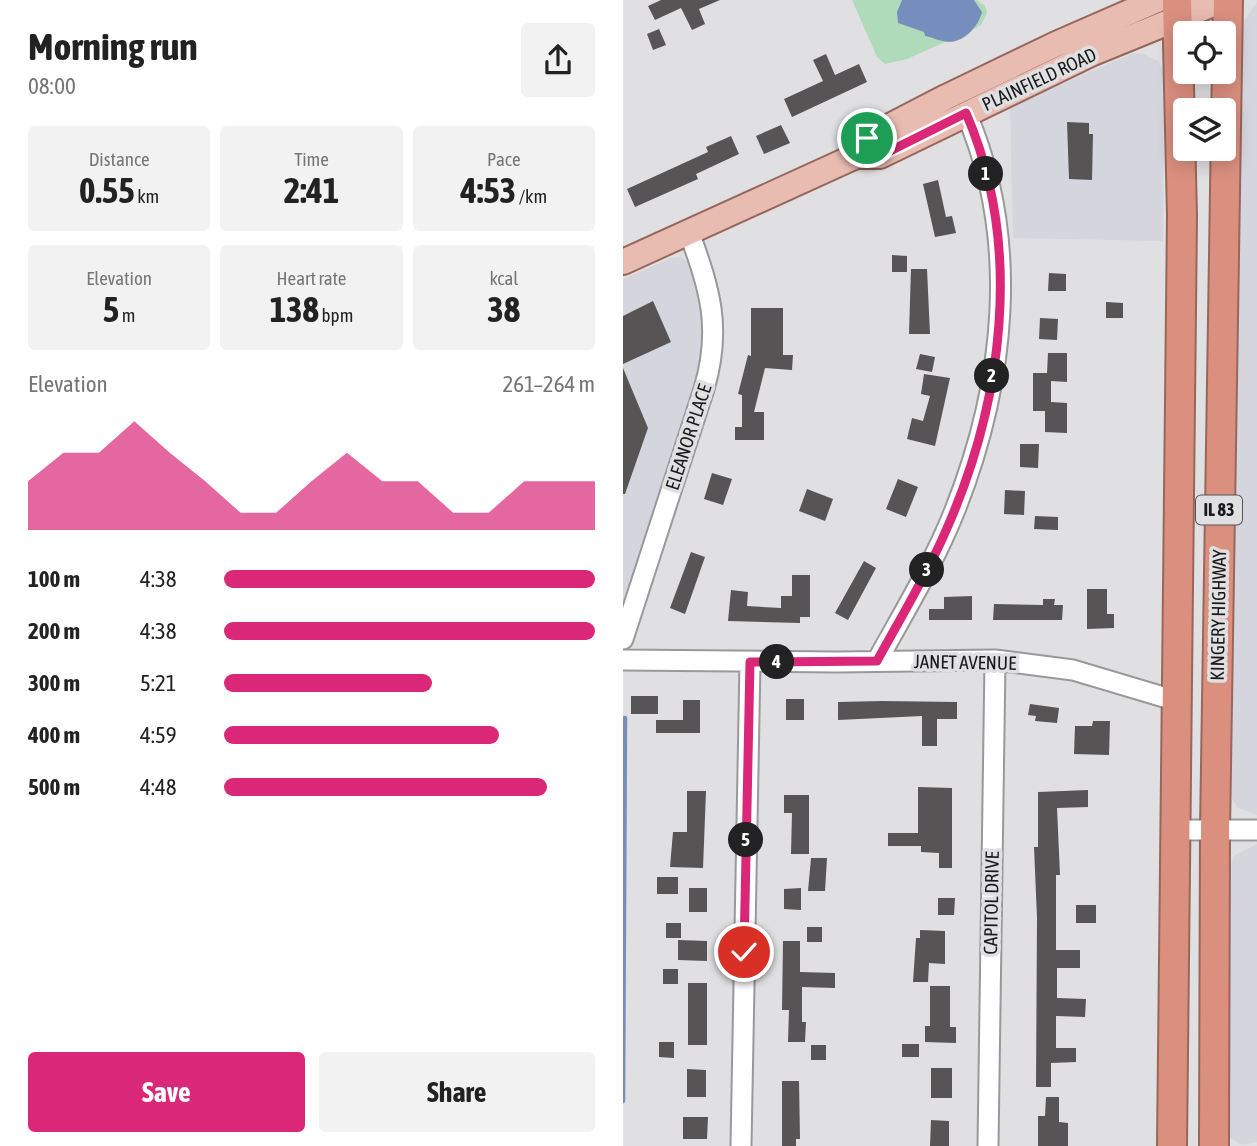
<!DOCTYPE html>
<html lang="en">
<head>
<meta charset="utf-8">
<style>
	:root { --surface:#fff; --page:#f2f2f2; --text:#222; --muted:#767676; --accent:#db2777 }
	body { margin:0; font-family:"Asap Condensed",sans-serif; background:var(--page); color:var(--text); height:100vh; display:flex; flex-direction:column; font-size:26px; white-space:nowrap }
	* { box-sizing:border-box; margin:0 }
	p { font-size:23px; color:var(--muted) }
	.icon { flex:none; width:38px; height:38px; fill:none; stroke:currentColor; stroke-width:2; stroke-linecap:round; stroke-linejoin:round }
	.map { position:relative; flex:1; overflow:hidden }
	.panel { display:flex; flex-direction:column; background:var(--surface); width:623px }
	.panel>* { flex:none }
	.fabs { position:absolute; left:550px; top:21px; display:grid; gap:14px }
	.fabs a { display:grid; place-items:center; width:63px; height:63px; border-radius:7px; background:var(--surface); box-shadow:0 4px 18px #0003; font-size:35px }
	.pin { position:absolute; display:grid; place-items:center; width:60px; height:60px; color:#fff; margin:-30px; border:4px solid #fff; border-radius:50%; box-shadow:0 2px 7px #0007 }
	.km { position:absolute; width:35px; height:35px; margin:-18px; border-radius:50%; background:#222; color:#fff; font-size:19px; line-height:35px; text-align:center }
	.round { display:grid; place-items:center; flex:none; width:74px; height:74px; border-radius:7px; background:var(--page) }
	.headline { display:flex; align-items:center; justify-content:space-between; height:119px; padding:0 28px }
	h1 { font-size:38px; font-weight:700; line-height:52px }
	.figures { display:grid; grid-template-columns:repeat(3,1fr); gap:10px; height:119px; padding:7px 28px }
	.figures div { display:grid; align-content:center; border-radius:7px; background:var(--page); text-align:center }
	.figures b { font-size:35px; font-weight:700 }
	.figures small { font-size:19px; font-weight:400 }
	.figures p { font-size:19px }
	.chart { height:196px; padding:14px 28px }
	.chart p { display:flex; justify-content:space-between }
	.chart svg { width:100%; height:126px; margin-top:7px; fill:var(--accent); opacity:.7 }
	.button { display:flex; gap:14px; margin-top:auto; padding:14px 28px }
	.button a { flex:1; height:80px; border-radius:7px; background:var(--accent); color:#fff; font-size:28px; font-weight:700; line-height:80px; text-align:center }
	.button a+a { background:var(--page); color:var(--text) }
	ul { padding:0 28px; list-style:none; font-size:23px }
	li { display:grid; grid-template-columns:112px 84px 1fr; align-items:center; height:52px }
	li i { height:18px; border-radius:9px; background:var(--accent) }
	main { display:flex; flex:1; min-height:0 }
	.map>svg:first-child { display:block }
</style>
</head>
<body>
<main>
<section class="panel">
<div class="headline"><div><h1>Morning run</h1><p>08:00</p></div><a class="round"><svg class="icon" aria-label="share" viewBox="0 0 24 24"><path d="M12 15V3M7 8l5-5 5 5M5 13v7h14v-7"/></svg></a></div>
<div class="figures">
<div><p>Distance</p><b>0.55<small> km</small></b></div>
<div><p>Time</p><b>2:41</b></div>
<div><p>Pace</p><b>4:53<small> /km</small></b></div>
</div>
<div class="figures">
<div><p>Elevation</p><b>5<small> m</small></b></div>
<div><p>Heart rate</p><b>138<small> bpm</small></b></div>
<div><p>kcal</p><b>38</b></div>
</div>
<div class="chart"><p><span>Elevation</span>261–264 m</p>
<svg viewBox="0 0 160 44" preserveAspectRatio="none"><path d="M0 44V27L10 17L20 17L30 6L40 17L50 27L60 38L70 38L80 27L90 17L100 27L110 27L120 38L130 38L140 27L150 27L160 27V44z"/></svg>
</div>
<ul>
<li><b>100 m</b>4:38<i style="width:100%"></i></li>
<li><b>200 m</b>4:38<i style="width:100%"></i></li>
<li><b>300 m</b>5:21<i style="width:56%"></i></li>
<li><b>400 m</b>4:59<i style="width:74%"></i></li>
<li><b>500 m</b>4:48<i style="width:87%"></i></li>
</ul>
<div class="button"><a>Save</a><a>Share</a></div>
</section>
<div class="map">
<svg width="634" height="1146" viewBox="0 0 634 1146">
	<rect width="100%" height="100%" fill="#e0dfe1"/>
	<path fill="#d5d5de" d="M634,2V815L615,808L608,797L606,785L618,25Z
		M510,53L520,54L535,61L541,71L540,241L390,238L387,107Z
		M58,257L69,266L82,321L75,385L0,612V279L48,258Z
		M634,844V1142L619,1145L605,1136L603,1129L605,870L612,855Z"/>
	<path fill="#b0dbbb" d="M229,0H354L362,6L364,13L358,25L349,30L284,59L262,64L254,57Z"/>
	<path fill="#758ebe" d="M279,0H351L359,12C355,28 338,46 320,41C313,40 309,37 302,36L301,32L275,23L274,12Z"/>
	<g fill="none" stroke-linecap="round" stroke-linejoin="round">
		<path stroke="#758ebe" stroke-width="4.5" d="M0,1101L2,718"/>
	</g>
	<path fill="#565454" d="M38,0H97L76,9L82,24L69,30L58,8L32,20L25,6Z
		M36,29L43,45L30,50L24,34Z
		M203,54L212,75L236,64L244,82L169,117L161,99L200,81L190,60Z
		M444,122L466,123V134H470L469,180L446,179Z
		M158,125L167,143L141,154L133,136Z
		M108,136L116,154L73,174L75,179L12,207L4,189L85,152L83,147Z
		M315,180L323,217L329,216L333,233L312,237L300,184Z
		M269,255L284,256V272H269Z
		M288,269H304L307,334H286Z
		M426,273L443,274V291H425Z
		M30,301L48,342L0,364V316Z
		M483,302L500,303V318H483Z
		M128,308H160V355H170L169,370L142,368L131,412H141V440H112V427H119V395L115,394L125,355L128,356Z
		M417,318L435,319L434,340L416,339Z
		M425,353H444V382L428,381V402L444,403V433L422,432V411H410V373H424Z
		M297,354L312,357L309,372L293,369Z
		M0,368L25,428L2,494H0Z
		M301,374L327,378L312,446L284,439L289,418L300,421L307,396L298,394Z
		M397,444H416L415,468L397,467Z
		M89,473L109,479L100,505L81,499Z
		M275,479L295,487L283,517L263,509Z
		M184,489L210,499L202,521L176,511Z
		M382,490L402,491L401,515L381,514Z
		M412,516L435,517V530L411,529Z
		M68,552L82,557L62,614L47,608Z
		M241,561L253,568L225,620L212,613Z
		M169,575H187V617H177V623L105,621L108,590L125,592L124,606L158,608V596H169Z
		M464,589H484V614H491V628L464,629Z
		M349,596V620H306V609H321V597Z
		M420,599H432L431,605H440L439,620H370L371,604L420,605Z
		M8,696H35V714H8Z
		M163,699H181V720H163Z
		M60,700H77V733H33V720H60Z
		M259,701L334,702V719H314V746H299V716L215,720V702Z
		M407,704L436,708L434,723L412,721L413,716L405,715Z
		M470,721H487L486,755L451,754L452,726H469Z
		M295,787L329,788V868H316V853L298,852V846H265V833H295Z
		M465,790V807L434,808L437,875H433V950H457V968H434V998L463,999L462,1017L433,1016V1048H453V1062L428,1063V1087H413L414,918L411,847H415V792Z
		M64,791H83L80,868L47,867L50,832H64Z
		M161,795H186V854H168L169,813H161Z
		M188,858H204L202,891H185Z
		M34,877H55V894H34Z
		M66,888H84V912H66Z
		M178,888V910L161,909V889Z
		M315,898H332L331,915H315Z
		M453,905H473V923H453Z
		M43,923H58V938H43Z
		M184,927H199V942H184Z
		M297,930L322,931V964L306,963L305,982H290L293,938H297Z
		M55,940L84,941V961L55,960Z
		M160,941H177V972L212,973V988L179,987V1022H183L182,1042H165L166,1010H159Z
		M40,969H55V984H40Z
		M65,983H84V1045H65Z
		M307,986H327V1027H333V1043L302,1042V1026H307Z
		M36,1042H51V1058L36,1057Z
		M279,1044H296V1057H279Z
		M188,1045H203V1060H188Z
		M308,1068H329V1098H308Z
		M64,1069L83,1070V1097H64Z
		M159,1081H176L177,1139H173V1146H159Z
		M423,1097H436V1122L445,1123V1146H415V1116H422Z
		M60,1117H85L84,1139H60Z
		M308,1120L326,1121V1146H307Z"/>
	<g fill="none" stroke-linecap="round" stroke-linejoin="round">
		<defs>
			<path id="minor" d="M0,639L81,389C99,328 87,290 66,232
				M0,660L214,662L372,660L450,670L554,701
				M254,661C281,612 311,563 332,510C382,384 398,240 343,113
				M553,830H634
				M118,1146L127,662
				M365,1146L372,660"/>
			<path id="major" d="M233,156L244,138L323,97L433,44L534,0
				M0,262L233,156H257L470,53L600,0"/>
			<path id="highway" d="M549,1146L559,216L554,0
				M591,1146L592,830L605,0"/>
		</defs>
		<use href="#minor" stroke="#99999b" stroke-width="23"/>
		<use href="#major" stroke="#97675c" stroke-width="28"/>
		<use href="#highway" stroke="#97675c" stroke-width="32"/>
		<use href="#minor" stroke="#fff" stroke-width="19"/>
		<use href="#major" stroke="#e9bcb2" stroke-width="24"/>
		<use href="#highway" stroke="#db907f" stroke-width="28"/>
	</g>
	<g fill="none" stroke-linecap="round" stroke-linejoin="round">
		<defs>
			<path id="route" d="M121,952L127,662L254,661C277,619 302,578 321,535C380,404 401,247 343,113L257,156H233L244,138"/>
		</defs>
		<use href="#route" stroke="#fff" stroke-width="14"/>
		<use href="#route" stroke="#db2777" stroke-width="9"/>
	</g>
	<g text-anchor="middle" stroke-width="7" stroke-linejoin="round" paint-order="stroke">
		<rect fill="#e0dfe1" stroke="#555556" stroke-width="2" x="573" y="495.5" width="46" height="29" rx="5"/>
		<g font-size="18" font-weight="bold" fill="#1a1a1a">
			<text x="596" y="516">IL 83</text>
		</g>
		<g font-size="19" fill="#1a1a1a" stroke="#e0dfe1">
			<text transform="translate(416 79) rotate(-25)" y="7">PLAINFIELD ROAD</text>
			<text transform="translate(65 437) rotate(-72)" y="7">ELEANOR PLACE</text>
			<text transform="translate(595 615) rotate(-89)" y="7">KINGERY HIGHWAY</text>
			<text transform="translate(342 662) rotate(1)" y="7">JANET AVENUE</text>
			<text transform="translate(368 903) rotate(-89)" y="7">CAPITOL DRIVE</text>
		</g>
	</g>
</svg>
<div class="fabs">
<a><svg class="icon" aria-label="locate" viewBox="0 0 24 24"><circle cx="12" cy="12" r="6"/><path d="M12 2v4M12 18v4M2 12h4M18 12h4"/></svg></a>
<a><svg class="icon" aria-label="layers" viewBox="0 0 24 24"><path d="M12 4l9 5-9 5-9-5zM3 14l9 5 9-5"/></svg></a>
</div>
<div class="pin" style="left:244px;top:138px;background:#1e9e55"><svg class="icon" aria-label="arrive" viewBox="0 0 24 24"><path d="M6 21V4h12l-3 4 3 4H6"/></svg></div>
<div class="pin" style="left:121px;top:952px;background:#d93025"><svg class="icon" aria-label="check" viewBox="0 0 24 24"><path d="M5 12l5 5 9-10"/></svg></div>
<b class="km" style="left:363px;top:174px">1</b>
<b class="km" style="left:369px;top:376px">2</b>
<b class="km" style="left:304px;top:570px">3</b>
<b class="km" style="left:154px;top:662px">4</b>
<b class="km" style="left:123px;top:840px">5</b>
</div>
</main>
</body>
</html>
